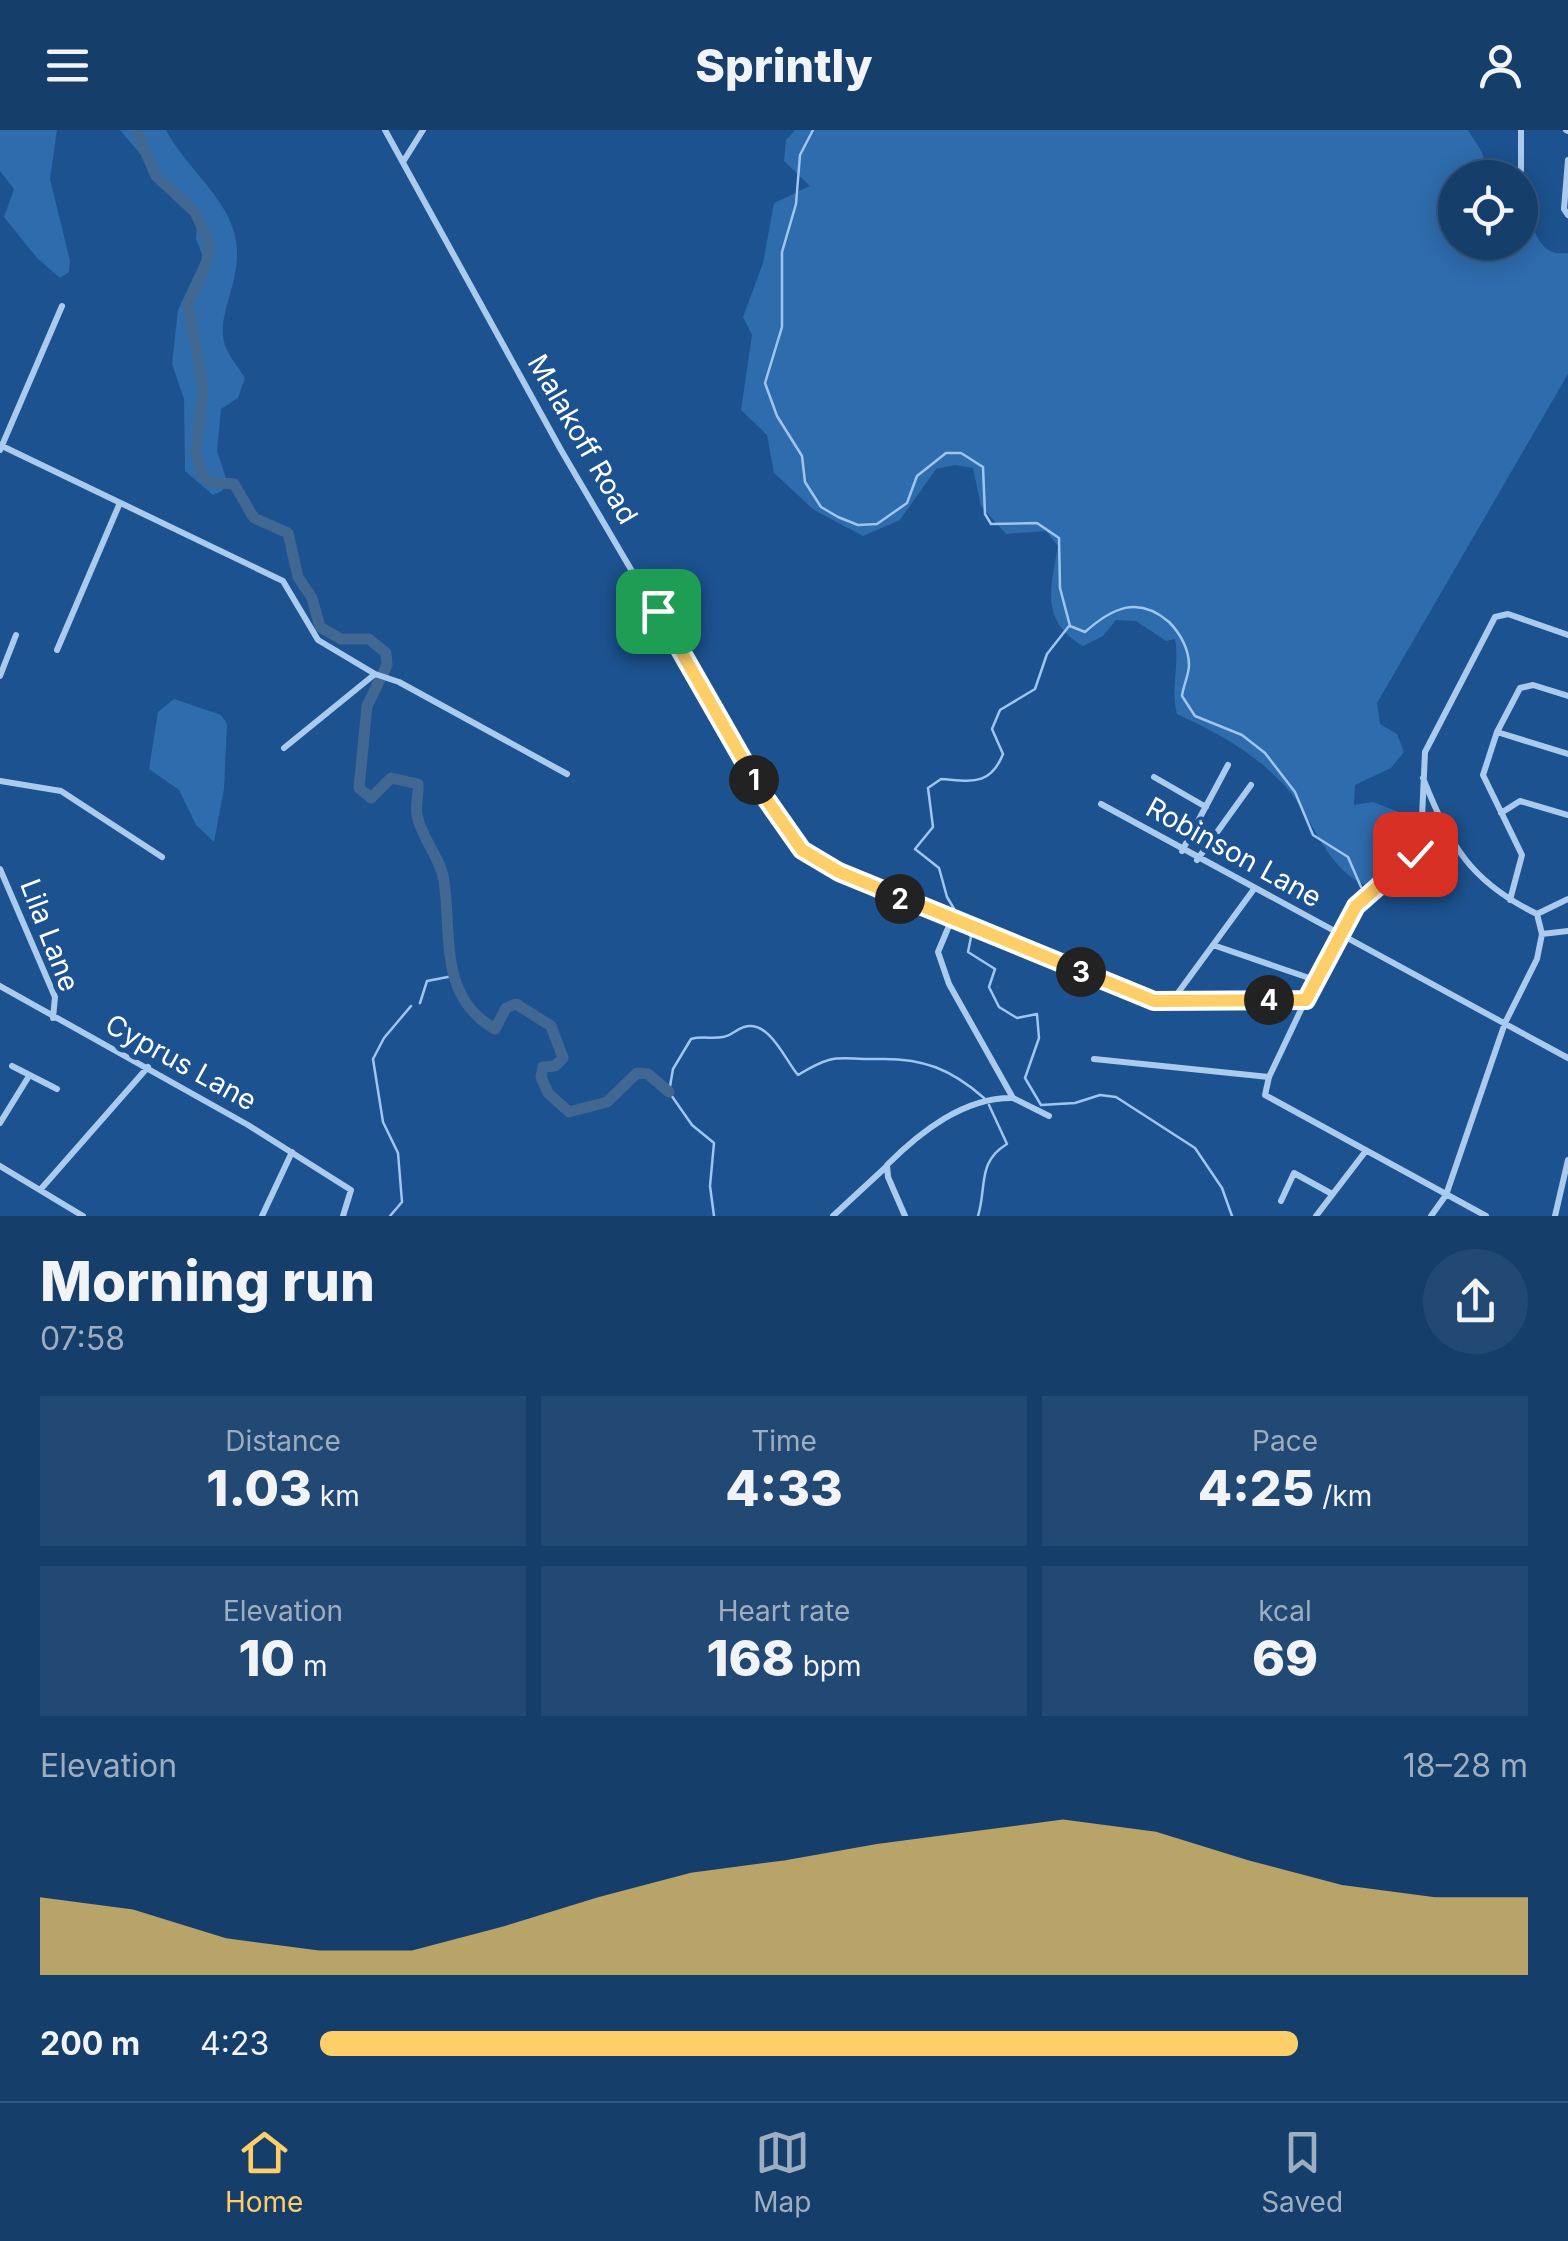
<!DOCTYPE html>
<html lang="en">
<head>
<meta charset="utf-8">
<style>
	:root { --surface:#153e6b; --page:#224973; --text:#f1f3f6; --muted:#9daec1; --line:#34577e; --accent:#fece68 }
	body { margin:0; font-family:Inter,sans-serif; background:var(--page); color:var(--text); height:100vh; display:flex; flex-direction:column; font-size:38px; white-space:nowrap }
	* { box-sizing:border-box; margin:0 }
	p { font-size:32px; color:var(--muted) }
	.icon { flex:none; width:55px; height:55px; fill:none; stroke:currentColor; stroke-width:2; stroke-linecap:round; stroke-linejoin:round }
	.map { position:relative; height:1086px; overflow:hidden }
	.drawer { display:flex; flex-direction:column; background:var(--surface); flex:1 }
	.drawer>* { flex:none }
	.tools { position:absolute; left:1438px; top:30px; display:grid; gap:20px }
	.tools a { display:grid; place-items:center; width:100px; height:100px; border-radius:50%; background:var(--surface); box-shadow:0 5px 25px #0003,0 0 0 2px var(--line); font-size:50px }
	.pin { position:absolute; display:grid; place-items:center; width:85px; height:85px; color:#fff; margin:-42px; border-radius:20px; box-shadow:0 5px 15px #0006 }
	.km { position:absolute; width:50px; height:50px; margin:-25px; border-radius:50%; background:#222; color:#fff; font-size:28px; line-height:50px; text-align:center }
	.round { display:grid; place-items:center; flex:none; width:105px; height:105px; border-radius:52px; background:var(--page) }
	.summary { display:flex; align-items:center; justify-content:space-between; height:170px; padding:0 40px }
	h1 { font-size:55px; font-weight:800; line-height:75px }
	.stats { display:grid; grid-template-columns:repeat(3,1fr); gap:15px; height:170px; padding:10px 40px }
	.stats div { display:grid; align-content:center; border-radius:0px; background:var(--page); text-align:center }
	.stats b { font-size:50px; font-weight:800 }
	.stats small { font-size:28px; font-weight:400 }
	.stats p { font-size:28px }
	.chart { height:280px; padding:20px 40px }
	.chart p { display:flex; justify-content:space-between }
	.chart svg { width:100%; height:180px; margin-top:10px; fill:var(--accent); opacity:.7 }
	ul { padding:0 40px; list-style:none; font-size:32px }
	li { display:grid; grid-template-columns:160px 120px 1fr; align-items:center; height:75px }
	li i { height:25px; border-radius:12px; background:var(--accent) }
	header { display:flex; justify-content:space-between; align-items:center; height:130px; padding:0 40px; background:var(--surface); font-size:45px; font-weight:800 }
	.dock { display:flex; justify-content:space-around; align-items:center; height:140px; border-top:2px solid var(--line); background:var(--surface); font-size:28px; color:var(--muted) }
	.dock a { display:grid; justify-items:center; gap:5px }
	.dock .active { color:var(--accent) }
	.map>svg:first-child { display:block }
</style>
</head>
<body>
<header><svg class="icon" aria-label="menu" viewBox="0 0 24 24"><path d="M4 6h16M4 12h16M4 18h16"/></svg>Sprintly<svg class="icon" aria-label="person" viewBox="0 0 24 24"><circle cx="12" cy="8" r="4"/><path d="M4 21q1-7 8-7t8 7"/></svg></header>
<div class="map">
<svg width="1568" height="1086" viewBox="0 0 1568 1086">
	<rect width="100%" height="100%" fill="#1c528f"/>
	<path fill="#2f6cad" d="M0,0H57L50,49L70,131L69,142L60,148L37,128L4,87L14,59L0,41Z
		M120,0H166C184,35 224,65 234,102C247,146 214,184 225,215C229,227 239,238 245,248L238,268L221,279L217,321L227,351L222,361L213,365L185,341L184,269L172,234L178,180L203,127L196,109L198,82L168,57Z
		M795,0H1468L1482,22L1488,47L1455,48V112H1520V80C1539,97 1535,127 1568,123V244L1377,573L1380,594L1397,604L1404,622L1391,638L1355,655L1354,675L1373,672L1409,686C1413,716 1396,737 1375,758C1327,746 1316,691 1286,657C1256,624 1217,602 1177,584C1170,559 1180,535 1175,509L1166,511L1136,491L1116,490L1103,506L1083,516C1039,490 1051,458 1058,416L1046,401L1006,404L981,376L973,338L955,335L936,339L900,390L863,406L814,380L774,343L767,305L741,280L752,205L743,187L763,133L774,73L810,56L784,31L786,10Z
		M174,569L221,585L227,594L224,659L214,712L196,695L179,660L149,639L158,582Z"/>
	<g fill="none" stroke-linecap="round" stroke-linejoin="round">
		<path stroke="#9dc6f0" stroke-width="2.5" d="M813,0L800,25L796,74L782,122V197L765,253L777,286L802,326L805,352L821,377L838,387L858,395L877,394L907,373L917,346L946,323H961L983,337L985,384L991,394L1037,393L1059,408L1060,458L1070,496L1085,502C1112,478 1138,465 1169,492C1180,503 1189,519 1189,535C1189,545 1183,556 1182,566L1195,586L1242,605L1265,623L1295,662L1313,705L1348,727L1361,757
			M1069,496L1047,524L1035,559L1000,580L992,599L1003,624C990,657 970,651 941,649L928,658L933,697L915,719L939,738L947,767L971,807L968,822L995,839L989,857L999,877L1017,888L1037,884L1039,908L1025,948L1041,975L1075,973L1100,965L1116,967L1195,1018L1222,1058L1232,1086
			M420,873L427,851L453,846
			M390,1086L402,1072L398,1023L383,992L373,929L384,908L411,876
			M714,1086L710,1056L714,1013L692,995L669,962L673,939L691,909C702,906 712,909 723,907C731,906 737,899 744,897C769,889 785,930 798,945C837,921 838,930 879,929C923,928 951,939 984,968
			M978,1086C987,1056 977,1032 1007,1014L989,975"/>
		<path stroke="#416793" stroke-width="11" d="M136,0L156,46L195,82L209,113L207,131L188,174L203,258L196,322L201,344L209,352L234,354L254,388L288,403L298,447L312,468L320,497L341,509H369L386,523L387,535L367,576L359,658L371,668L391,648L418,654C419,664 415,675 417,685C421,708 441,728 444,751C452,804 438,867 495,899L506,878L516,874L551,896L563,928L555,936L543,937L541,947L548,963L569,982L607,972L637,943L648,944L669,962"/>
		<path stroke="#aacbee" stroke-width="6" d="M385,0L561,320L762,663L802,721L839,742L951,791L1154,871L1306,869
			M1566,0L1568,1
			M1568,30L1564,79L1568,85
			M403,32L423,0
			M1521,40V0
			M2,316L283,451L318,510L375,544
			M0,320L62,176
			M57,520L119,375
			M0,546L16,505
			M1497,602L1568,624
			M284,618L375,544L399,552L567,644
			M1154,647L1206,677
			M1423,648C1450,716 1471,752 1537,784L1542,804L1537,829L1505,893L1446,1065L1431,1086
			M0,651L61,661L162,727
			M1101,674L1568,928
			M1501,683L1520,671L1568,685
			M1182,721L1228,635
			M1197,730L1251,655
			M0,739L55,867L53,888
			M1510,770L1522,725L1483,645L1497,602L1520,558L1533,555L1568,566
			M1537,784L1568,769
			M951,791L938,822L949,854L1013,968L1049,986
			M1542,804L1568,801
			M1213,815L1315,850
			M0,856L248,995L351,1060L343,1086
			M1172,871L1254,759
			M1094,929L1269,947
			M12,936L57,959
			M0,993L29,946
			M0,1036L83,1086
			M40,1060L148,937
			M1281,1071L1294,1043L1332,1064
			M262,1086L292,1022
			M833,1086L887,1036
			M905,1086L888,1047L887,1035C920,1002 964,967 1013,968
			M1316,1086L1365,1022
			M1486,1086L1265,965L1269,947L1337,804L1356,776L1415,723L1421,710L1425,622L1495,487L1508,484L1568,505
			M1555,1086L1568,1030"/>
	</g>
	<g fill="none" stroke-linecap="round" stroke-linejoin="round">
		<defs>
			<path id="route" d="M658,481L762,663L802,720L839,742L1154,871L1306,870L1356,776L1415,724"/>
		</defs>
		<use href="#route" stroke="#fff" stroke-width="20"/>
		<use href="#route" stroke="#fece68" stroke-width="12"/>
	</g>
	<g text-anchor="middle" stroke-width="10" stroke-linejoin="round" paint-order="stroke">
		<g font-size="28" fill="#fff" stroke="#1c528f">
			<text transform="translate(583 309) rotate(60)" y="10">Malakoff Road</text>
			<text transform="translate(1234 722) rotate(29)" y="10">Robinson Lane</text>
			<text transform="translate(50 805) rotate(69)" y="10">Lila Lane</text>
			<text transform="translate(181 932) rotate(29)" y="10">Cyprus Lane</text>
		</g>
	</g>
</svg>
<div class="tools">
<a><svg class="icon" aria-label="locate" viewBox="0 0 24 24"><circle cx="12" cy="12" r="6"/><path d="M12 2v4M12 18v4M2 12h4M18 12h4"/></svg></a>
</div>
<div class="pin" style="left:658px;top:481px;background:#1e9e55"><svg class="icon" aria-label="arrive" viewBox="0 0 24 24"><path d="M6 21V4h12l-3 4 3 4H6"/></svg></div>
<div class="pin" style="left:1415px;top:724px;background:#d93025"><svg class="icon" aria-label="check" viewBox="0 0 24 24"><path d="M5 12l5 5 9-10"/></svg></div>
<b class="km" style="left:754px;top:650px">1</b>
<b class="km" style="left:900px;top:769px">2</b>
<b class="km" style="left:1081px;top:842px">3</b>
<b class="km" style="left:1269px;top:870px">4</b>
</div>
<section class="drawer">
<div class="summary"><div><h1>Morning run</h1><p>07:58</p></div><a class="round"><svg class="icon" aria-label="share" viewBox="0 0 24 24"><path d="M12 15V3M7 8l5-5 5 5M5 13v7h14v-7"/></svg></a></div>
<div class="stats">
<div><p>Distance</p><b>1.03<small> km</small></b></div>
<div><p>Time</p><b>4:33</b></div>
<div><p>Pace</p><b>4:25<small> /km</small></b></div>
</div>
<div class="stats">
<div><p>Elevation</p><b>10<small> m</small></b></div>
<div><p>Heart rate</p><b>168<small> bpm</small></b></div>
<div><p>kcal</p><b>69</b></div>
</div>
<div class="chart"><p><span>Elevation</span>18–28 m</p>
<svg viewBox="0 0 160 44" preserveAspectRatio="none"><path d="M0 44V25L10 28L20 35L30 38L40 38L50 32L60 25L70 19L80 16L90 12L100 9L110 6L120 9L130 16L140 22L150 25L160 25V44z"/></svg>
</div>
<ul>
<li><b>200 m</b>4:23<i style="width:81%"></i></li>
</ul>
</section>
<nav class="dock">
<a class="active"><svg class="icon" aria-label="home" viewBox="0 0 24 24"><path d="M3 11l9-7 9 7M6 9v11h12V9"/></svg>Home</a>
<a><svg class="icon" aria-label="map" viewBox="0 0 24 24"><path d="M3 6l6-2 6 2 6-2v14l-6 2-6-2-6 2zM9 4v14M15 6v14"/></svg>Map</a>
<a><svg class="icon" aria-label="saved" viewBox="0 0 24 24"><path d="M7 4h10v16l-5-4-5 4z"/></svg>Saved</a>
</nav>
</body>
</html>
